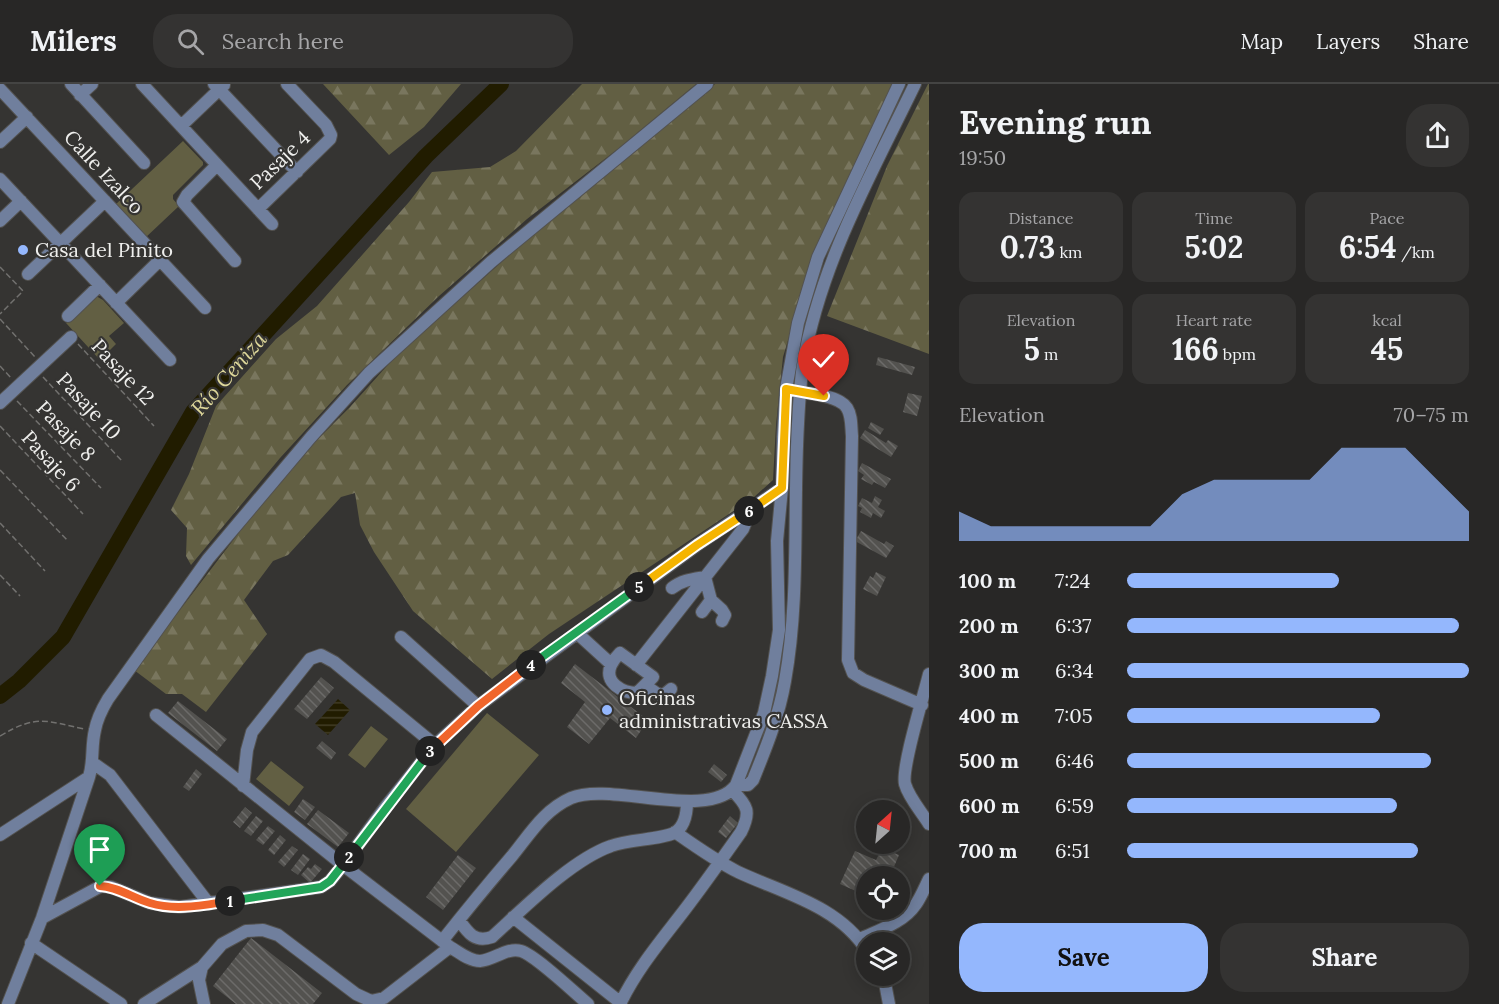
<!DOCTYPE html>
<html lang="en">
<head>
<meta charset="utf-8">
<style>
	:root { --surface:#282726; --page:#343332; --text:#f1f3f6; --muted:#a5a5a7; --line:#444443; --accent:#94b7fd }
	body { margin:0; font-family:Lora,serif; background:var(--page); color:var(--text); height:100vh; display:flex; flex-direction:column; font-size:22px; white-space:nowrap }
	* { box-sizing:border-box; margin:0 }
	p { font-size:20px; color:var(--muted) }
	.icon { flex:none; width:33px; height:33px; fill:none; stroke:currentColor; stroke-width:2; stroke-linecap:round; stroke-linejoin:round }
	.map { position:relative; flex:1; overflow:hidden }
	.drawer { display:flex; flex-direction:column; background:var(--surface); width:570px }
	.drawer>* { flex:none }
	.needle { width:39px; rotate:27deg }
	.buttons { position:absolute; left:856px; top:716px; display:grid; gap:12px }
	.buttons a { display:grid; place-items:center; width:54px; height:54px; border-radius:50%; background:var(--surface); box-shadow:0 3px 15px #0003,0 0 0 2px var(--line); font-size:30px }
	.pin { position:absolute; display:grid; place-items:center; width:51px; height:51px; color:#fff; margin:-62px -26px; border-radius:50% 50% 50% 0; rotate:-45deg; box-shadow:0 0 6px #0007 }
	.pin .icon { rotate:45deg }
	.km { position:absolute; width:30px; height:30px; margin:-15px; border-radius:50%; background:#222; color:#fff; font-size:16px; line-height:30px; text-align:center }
	.round { display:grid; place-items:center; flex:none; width:63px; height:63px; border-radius:24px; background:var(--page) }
	.summary { display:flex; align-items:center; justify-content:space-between; height:102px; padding:0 30px }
	h1 { font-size:33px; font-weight:700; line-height:45px }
	.figures { display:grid; grid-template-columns:repeat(3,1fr); gap:9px; height:102px; padding:6px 30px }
	.figures div { display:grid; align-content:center; border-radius:15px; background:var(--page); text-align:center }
	.figures b { font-size:30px; font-weight:700 }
	.figures small { font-size:16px; font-weight:400 }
	.figures p { font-size:16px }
	.chart { height:168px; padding:12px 30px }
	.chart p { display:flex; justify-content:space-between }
	.chart svg { width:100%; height:108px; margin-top:6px; fill:var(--accent); opacity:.7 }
	.primary-button { display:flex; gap:12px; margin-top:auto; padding:12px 30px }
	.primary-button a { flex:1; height:69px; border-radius:24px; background:var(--accent); color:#111; font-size:24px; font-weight:700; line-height:69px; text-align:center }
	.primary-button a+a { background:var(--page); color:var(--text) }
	ul { padding:0 30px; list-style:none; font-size:20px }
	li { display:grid; grid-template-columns:96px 72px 1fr; align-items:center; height:45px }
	li i { height:15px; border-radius:8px; background:var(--accent) }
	header { display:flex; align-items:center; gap:36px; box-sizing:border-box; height:84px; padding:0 30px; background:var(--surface); border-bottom:2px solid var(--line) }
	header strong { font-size:28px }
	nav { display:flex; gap:33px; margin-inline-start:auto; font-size:21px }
	.search { width:420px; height:54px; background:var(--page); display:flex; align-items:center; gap:15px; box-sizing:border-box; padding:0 21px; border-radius:24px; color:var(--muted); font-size:22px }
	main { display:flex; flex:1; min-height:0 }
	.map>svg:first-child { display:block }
</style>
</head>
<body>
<header>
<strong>Milers</strong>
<div class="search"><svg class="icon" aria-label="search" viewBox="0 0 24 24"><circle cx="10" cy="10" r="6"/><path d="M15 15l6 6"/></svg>Search here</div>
<nav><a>Map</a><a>Layers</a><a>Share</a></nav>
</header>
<main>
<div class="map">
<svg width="929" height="920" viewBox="0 0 929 920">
	<defs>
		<pattern id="forest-firs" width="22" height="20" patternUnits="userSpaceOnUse" patternTransform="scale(1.5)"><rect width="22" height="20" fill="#625f43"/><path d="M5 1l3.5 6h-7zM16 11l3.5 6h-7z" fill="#79765e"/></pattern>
		<pattern id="water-rules" width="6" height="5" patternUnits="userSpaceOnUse" patternTransform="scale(1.5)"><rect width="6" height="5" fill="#211c00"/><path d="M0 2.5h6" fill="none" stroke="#423d26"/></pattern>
		<pattern id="building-back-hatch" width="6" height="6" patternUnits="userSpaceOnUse" patternTransform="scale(1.5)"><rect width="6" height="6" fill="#53524f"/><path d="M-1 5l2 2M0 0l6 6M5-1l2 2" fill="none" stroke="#6c6b69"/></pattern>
	</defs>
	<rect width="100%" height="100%" fill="#353432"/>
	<path fill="url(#forest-firs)" d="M323,0H461L424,43L389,71Z
		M582,0H696L619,64L527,135L439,212L347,301L280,374L191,481L186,472L187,444L171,426L189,390L216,322L276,255L317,222L409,118L432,88L490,83L516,67Z
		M715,0H896L813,173L783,273L776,341L773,396L753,414L549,550L492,595L413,527L374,468L360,441L355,409L341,413L288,471L273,477L244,516L267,550L206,628L182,610H166L134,586L260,421L308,365L350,323L395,273L525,157Z
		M928,0H929V270L827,232L887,82Z"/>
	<path fill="#625f43" d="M183,57L203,78V81L173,111V115L179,122L144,155L114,122Z
		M96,212L103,216L124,239L109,252L116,260L100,276L66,239Z
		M487,629L539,671L456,768L406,725Z
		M371,642L388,655L365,684L348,671Z
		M271,677L304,703L289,722L256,695Z"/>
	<path fill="url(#water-rules)" d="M338,615L350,626L328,651L315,640Z"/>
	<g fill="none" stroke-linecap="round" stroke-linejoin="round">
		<path stroke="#211c00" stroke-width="16" d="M0,612L19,597L63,553L193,328L426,72L501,0"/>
	</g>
	<path fill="url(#building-back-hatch)" d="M878,273L915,283L912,291L876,281Z
		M908,309L922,312L917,332L903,328Z
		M871,338L884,345L880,351L868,344Z
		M865,346L886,359L888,356L898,362L891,373L860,354Z
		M862,379L891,395L885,404L874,398L872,401L861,395L864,391L858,387Z
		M875,412L882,416L878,423L885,427L881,434L873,429L871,434L860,428L862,424L858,422L862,414L872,419Z
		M861,447L884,460L886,457L894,462L886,474L855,457Z
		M876,488L886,493L877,512L863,505L870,492L873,494Z
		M575,580L648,636L636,654L610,634L589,660L567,643L585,618L561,599Z
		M321,593L334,604L307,635L294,625Z
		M178,617L227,655L217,667L168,629Z
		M322,657L336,669L331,676L316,664Z
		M714,680L727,691L721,698L708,688Z
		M196,685L202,690L189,707L183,703Z
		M303,715L315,723L305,736L294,728Z
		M245,723L252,729L240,744L233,738Z
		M318,726L349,749L338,763L307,740Z
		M256,732L263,737L251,752L244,747Z
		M730,732L738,739L726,754L718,748Z
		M268,742L275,747L263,761L256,756Z
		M280,751L286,756L274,771L268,766Z
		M292,762L298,766L284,783L278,778Z
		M882,764L899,771L890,792H867V812L840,800L855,767L876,776Z
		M303,770L310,775L298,791L291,786Z
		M458,771L476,784L443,826L426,813Z
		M315,780L322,785L310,799L301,791L308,783L311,785Z
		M251,854L322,909L313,920H236L213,902Z"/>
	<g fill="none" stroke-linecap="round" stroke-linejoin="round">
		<defs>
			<path id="minor" d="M71,0L144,79
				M142,0L272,140
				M214,0L297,88
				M0,5L205,224
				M80,11L92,0
				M181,42L224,1
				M0,58L27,33
				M217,81L187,111L183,118L235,177
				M0,95L170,276
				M258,125L330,55L331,51L326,41L287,0
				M0,137L21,117
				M28,190L105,117
				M116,219L160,176
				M68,232L100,201
				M793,307C807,309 839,311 847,324C852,332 851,342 852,352L848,576L853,589L864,596L922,621
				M0,319L71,253
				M672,504C682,496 693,495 705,493L711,516L702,528
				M711,516L722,526L725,531L722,537
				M577,549L611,580
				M401,553L478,622
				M620,569L653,593L637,609C623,609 603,599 611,581C613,577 617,572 620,569Z
				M636,581L743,445L751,425
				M929,590C924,611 901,684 905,700C909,714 921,727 929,740
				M646,602L659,611L665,610L671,605
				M156,631L343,781L450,863L384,914L371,917L356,910L278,851L263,846L246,847L222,860L202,883L199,896L204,920
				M93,679L110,691L209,820
				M736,701H748L753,696C766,664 779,632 785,597C800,513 793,425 798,340C799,320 800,300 803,281C820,180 871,91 915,0
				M243,702L247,666L252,648L310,575L321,571L334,578L435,661
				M675,748C695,762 716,777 738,788C783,809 839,822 867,867
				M0,751L89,693
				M513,833L621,919
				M42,834L101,802L111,803L150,819L180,823L321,803L330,797L343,781L387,721L435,661L478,622L697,461L782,404
				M459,836C468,849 475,859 492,853C523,825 571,776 611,762C629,755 659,756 674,749C685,743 687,728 687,717
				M860,855C879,846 903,839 916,820C921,813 925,803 929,795
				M442,857C465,828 488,800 512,772C530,750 544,726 571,714C610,697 709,738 736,701L764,629L772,592L779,546L777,457L782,404L783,353L786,305L798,239L818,173L899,0
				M31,859L121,920
				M450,863C459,868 469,877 480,877C494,876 507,863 521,867C535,871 575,909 588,920
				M881,891L885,899L889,920
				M8,920L42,834L89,693C94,677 91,662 95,646C97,635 102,625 108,615L208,475L311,353L369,289L491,178L707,0
				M144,920L202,883
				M620,920C637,885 660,858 683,828C703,802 722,775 741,748C751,728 748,722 732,706"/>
		</defs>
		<use href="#minor" stroke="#535250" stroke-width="14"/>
		<path stroke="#72716f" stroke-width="1.5" stroke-dasharray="6 3" stroke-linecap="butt" d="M0,183L23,207L0,230
			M0,235L35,273
			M78,260L154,342
			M0,282L12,295
			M43,293L123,378
			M17,317L101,404
			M0,342L83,430
			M0,386L67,456
			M0,439L45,487
			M0,491L20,512
			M0,652C37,630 46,637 84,645"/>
		<use href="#minor" stroke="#707f9d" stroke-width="12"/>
	</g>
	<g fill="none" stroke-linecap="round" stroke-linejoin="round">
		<defs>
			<path id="split-1" d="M100,802C118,803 133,814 150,819C176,827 203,821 230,817"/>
			<path id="split-2" d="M230,817L321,803L330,797L349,773"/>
			<path id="split-3" d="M349,773L430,667"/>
			<path id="split-4" d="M430,667L478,622L531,581"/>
			<path id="split-5" d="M531,581L639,503"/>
			<path id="split-6" d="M639,503L697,461L749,427"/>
			<path id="split-7" d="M749,427L782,404L786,311"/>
			<path id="split-8" d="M786,311V305L824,312"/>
		</defs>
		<use href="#split-1" stroke="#fff" stroke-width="12"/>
		<use href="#split-2" stroke="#fff" stroke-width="12"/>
		<use href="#split-3" stroke="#fff" stroke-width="12"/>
		<use href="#split-4" stroke="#fff" stroke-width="12"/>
		<use href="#split-5" stroke="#fff" stroke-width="12"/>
		<use href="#split-6" stroke="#fff" stroke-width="12"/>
		<use href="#split-7" stroke="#fff" stroke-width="12"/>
		<use href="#split-8" stroke="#fff" stroke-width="12"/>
		<use href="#split-1" stroke="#f0652b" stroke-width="8"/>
		<use href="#split-2" stroke="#22a559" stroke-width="8"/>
		<use href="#split-3" stroke="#22a559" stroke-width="8"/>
		<use href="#split-4" stroke="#f0652b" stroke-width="8"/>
		<use href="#split-5" stroke="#22a559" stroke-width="8"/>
		<use href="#split-6" stroke="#f5b400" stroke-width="8"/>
		<use href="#split-7" stroke="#f5b400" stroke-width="8"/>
		<use href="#split-8" stroke="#f5b400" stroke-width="8"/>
	</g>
	<g fill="#94b7fd" stroke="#353432" stroke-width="2">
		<circle cx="23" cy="166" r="6"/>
		<circle cx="607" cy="626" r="6"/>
	</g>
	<g text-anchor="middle" stroke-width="4.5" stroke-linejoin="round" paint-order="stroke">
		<g font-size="20" fill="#efefed" stroke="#353432">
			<text transform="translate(280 76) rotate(-44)" y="7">Pasaje 4</text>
			<text transform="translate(104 88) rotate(47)" y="7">Calle Izalco</text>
			<text transform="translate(123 288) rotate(47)" y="7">Pasaje 12</text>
			<text transform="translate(89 322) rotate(47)" y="7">Pasaje 10</text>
			<text transform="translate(66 347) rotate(46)" y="7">Pasaje 8</text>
			<text transform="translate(51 377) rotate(47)" y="7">Pasaje 6</text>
		</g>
		<g font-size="20" fill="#efefed" stroke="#353432" text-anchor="start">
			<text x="35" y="173">Casa del Pinito</text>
			<text x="619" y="621">Oficinas<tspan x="619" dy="23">administrativas CASSA</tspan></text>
		</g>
		<g font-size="21" font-style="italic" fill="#ded79a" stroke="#353432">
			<text transform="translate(229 290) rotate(-49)" y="7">Río Ceniza</text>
		</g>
	</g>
</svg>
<div class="buttons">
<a><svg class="needle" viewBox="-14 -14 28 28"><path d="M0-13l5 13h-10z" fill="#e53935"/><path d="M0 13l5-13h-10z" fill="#a5a5a7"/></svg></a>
<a><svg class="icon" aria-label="locate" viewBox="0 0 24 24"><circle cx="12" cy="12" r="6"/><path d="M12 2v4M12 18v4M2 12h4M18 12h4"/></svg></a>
<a><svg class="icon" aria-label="layers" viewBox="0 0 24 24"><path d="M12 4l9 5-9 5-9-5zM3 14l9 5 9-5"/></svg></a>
</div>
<div class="pin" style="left:100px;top:802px;background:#1e9e55"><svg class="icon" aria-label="arrive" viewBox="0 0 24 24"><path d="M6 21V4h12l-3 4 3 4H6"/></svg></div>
<div class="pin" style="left:824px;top:312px;background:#d93025"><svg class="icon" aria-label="check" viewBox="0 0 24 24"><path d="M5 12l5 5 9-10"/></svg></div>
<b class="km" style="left:230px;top:817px">1</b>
<b class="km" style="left:349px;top:773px">2</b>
<b class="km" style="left:430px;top:667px">3</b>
<b class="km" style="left:531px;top:581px">4</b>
<b class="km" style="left:639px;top:503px">5</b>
<b class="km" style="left:749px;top:427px">6</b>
</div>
<section class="drawer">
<div class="summary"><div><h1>Evening run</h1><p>19:50</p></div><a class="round"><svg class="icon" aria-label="share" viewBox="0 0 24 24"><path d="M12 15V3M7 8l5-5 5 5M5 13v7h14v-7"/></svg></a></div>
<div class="figures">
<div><p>Distance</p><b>0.73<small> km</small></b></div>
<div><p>Time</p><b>5:02</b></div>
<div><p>Pace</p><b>6:54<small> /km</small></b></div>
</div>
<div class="figures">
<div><p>Elevation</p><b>5<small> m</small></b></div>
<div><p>Heart rate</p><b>166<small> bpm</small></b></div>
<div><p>kcal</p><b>45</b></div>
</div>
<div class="chart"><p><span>Elevation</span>70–75 m</p>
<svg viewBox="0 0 160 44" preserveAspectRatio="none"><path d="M0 44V32L10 38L20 38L30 38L40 38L50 38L60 38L70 25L80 19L90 19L100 19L110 19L120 6L130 6L140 6L150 19L160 32V44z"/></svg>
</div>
<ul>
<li><b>100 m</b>7:24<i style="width:62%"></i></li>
<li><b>200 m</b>6:37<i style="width:97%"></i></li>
<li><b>300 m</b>6:34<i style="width:100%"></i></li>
<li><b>400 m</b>7:05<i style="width:74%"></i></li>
<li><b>500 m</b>6:46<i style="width:89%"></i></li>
<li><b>600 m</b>6:59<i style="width:79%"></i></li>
<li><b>700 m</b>6:51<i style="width:85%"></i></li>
</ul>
<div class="primary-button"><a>Save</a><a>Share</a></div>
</section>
</main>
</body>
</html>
